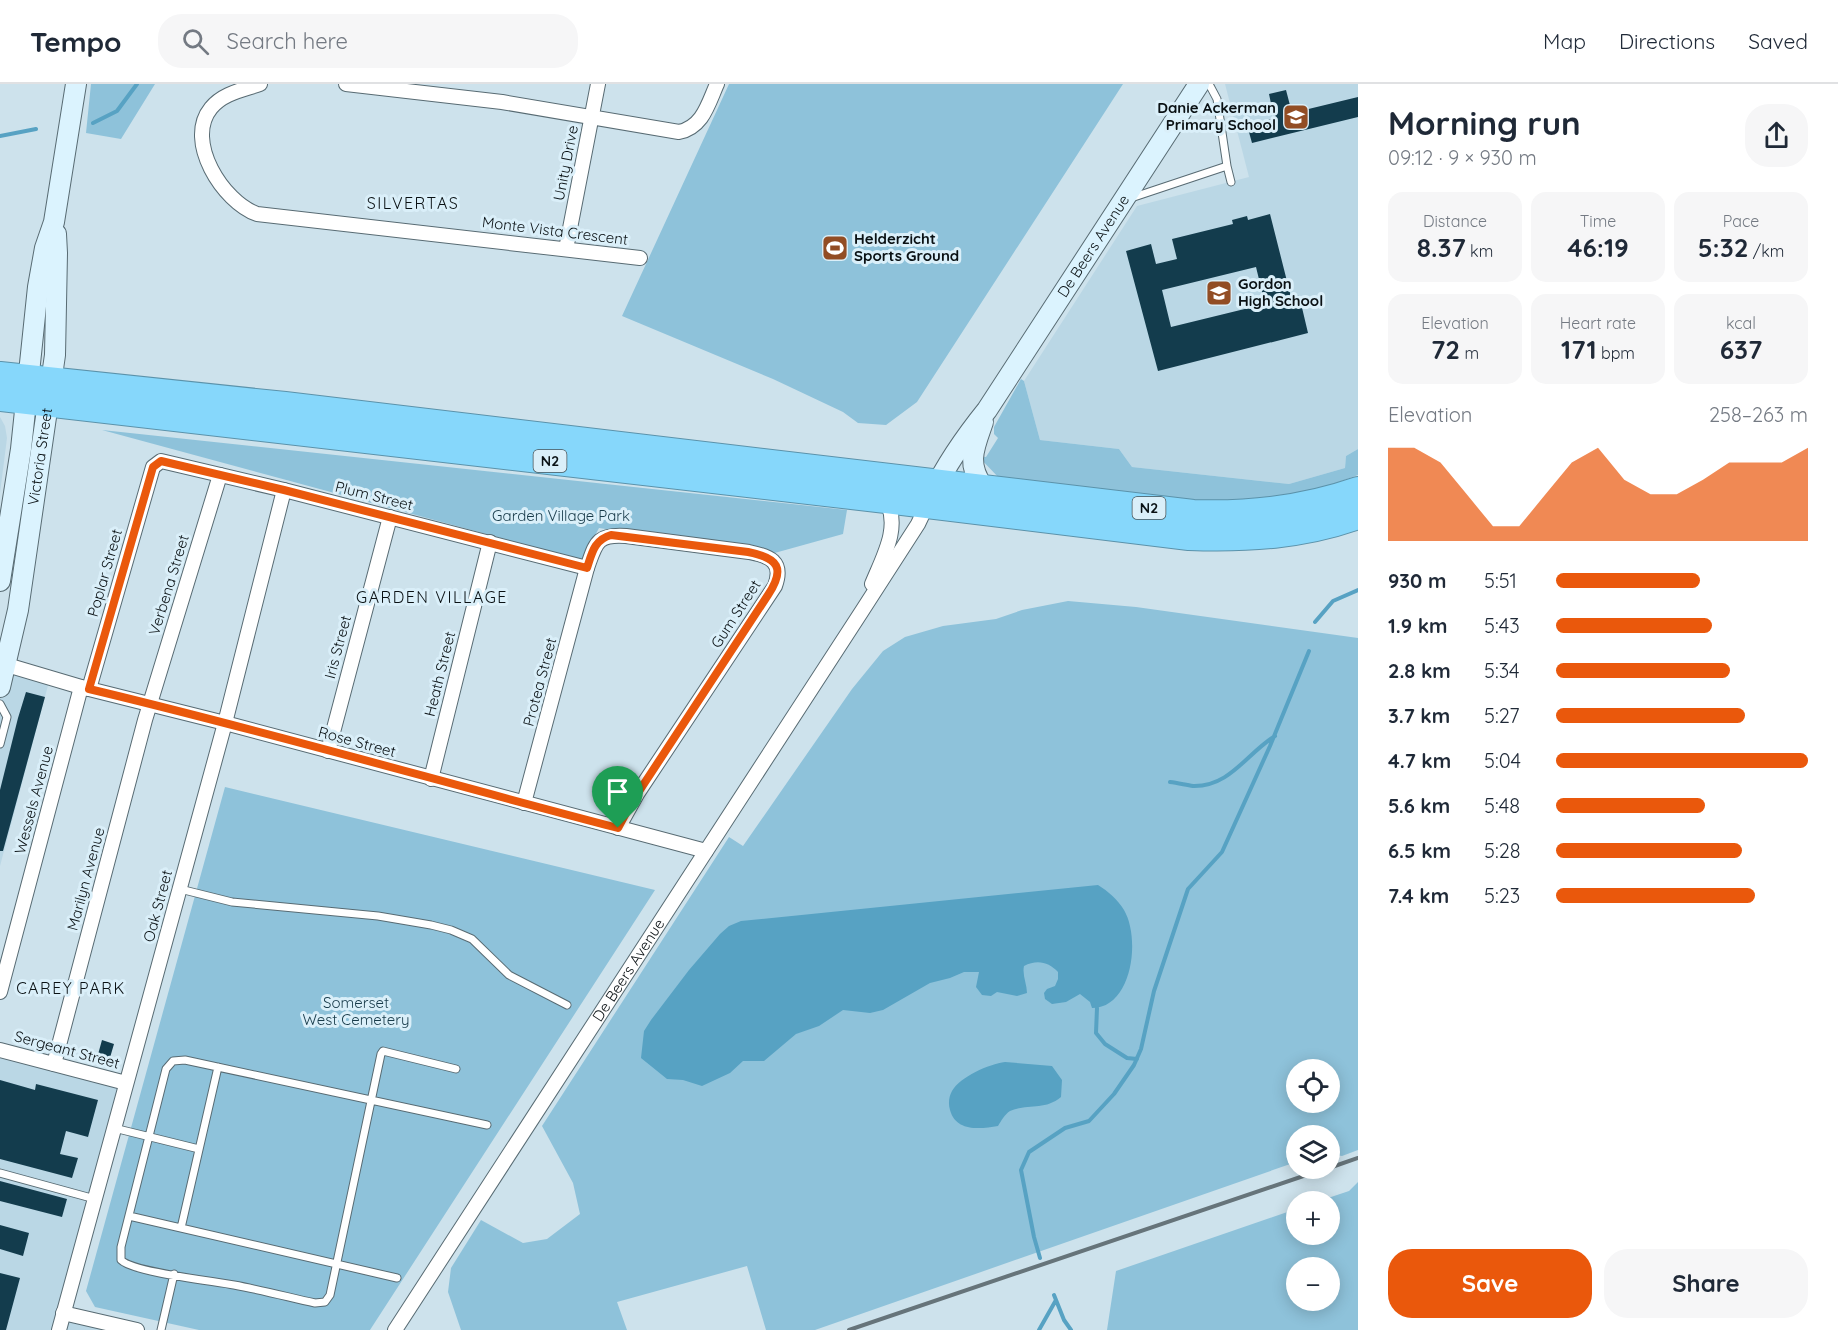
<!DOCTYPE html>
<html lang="en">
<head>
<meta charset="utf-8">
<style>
	:root { --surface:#fff; --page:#f6f6f7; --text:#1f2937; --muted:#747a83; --line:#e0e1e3; --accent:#ea580c }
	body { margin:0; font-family:Quicksand,sans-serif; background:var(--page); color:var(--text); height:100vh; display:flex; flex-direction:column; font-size:22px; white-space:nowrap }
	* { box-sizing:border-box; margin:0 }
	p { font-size:20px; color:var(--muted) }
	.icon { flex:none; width:33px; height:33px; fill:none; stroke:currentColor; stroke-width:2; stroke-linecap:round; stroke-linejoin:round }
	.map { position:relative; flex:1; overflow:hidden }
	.side { display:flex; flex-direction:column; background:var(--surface); width:480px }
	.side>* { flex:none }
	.tools { position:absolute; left:1286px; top:975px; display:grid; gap:12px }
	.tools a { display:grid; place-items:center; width:54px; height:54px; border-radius:50%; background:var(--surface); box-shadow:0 3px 15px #0003; font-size:30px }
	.pin { position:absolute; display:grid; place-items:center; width:51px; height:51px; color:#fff; margin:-62px -26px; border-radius:50% 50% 50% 0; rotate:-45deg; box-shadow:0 0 6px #0007 }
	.pin .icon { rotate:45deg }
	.round { display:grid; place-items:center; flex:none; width:63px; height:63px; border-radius:24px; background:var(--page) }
	.summary { display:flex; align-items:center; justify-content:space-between; height:102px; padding:0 30px }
	h1 { font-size:33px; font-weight:700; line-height:45px }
	.stats { display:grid; grid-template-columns:repeat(3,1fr); gap:9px; height:102px; padding:6px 30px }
	.stats div { display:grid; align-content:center; border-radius:15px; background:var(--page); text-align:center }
	.stats b { font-size:26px; font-weight:700 }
	.stats small { font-size:16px; font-weight:400 }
	.stats p { font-size:16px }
	.chart { height:168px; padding:12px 30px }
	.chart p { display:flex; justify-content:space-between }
	.chart svg { width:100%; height:108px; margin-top:6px; fill:var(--accent); opacity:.7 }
	.primary-button { display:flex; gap:12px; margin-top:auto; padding:12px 30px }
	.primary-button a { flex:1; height:69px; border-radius:24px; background:var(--accent); color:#fff; font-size:24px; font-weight:700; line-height:69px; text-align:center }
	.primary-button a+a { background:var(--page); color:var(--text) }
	ul { padding:0 30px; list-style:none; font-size:20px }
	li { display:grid; grid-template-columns:96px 72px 1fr; align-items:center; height:45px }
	li i { height:15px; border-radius:8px; background:var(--accent) }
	header { display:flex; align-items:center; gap:36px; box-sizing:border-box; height:84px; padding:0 30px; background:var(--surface); border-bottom:2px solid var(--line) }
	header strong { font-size:28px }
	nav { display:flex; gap:33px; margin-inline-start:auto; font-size:21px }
	.search { width:420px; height:54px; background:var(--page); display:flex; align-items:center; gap:15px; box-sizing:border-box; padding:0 21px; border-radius:24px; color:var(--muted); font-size:22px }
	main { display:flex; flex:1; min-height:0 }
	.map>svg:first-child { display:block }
</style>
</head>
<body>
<header>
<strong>Tempo</strong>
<div class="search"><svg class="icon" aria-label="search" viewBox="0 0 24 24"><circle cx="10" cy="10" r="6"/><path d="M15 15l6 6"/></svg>Search here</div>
<nav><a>Map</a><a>Directions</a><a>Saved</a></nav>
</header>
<main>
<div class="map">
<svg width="1358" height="1246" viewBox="0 0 1358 1246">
	<rect width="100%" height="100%" fill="#cde2ec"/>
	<path fill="#bad7e5" d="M1225,0H1358V365L1346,372L1345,384L1289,400L1132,383L1119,365L1040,356L1024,297L1137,122L1249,93Z
		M0,333L5,342L7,354L0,409Z
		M0,580L50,594L0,782Z
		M0,969L123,1003L64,1229L136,1246H0Z"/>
	<path fill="#8ec2da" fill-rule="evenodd" d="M91,0H155L121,55L86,49Z
		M729,0H1123L917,318L886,341L858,339L843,328L773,295L622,232Z
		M1021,295L1024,297L1040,356L1119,365L1132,383L1289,400L1345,384L1346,372L1358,365V391L1309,409L1255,416L1201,417L1000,395L978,372L986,373L998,354L994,350V343Z
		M102,346L847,426L843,450L771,470L599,444L582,476Z
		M1068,517L1136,523L1358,554V1066L1342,1072L1329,1070V1052H1296V1078L815,1246H766L747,1182L617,1218L627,1246H461L448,1208L451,1184L481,1136L523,1159L547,1155L580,1130L573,1099L542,1042L729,753L743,762L852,605L883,567L905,553L943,542L996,535L1022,526ZM1296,986H1329V1018H1296Z
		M225,703L655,806L370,1246H199L95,1223L86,1207Z
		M1358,1098V1246H1107L1116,1187L1296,1125V1150H1329V1118L1319,1117L1349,1107ZM1296,1184H1329V1216H1296Z"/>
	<path fill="#57a2c3" d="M1098,801C1108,807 1118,816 1124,826C1141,855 1132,924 1092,924L1090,918L1080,910L1066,918L1052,920L1045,915L1044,909L1047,905L1055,902L1058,895V888C1049,878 1037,875 1024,882C1022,891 1027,900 1027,909L1017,912L997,908L991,912L982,911L976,903L979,888H964L950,894L930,899L883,926L870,929L843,926L819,942L796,950L764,977H743L730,989L702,1002L683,996L667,995L641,974L644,947L651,936L689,886L720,850L729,842L741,837Z
		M1005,978L1052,982L1062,996L1061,1013C1044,1027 1029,1019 1010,1027C1005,1030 1001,1037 998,1042C980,1045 956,1048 950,1026C948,1020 949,1012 952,1007C960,993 989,980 1005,978Z"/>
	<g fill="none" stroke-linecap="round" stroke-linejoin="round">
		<path stroke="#57a2c3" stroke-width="4" d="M93,39L117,27L137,0
			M0,52L36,45
			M1315,538L1333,517L1358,506
			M1170,698C1178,699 1186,701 1193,702C1230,703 1247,669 1275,652
			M1097,924L1096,949L1105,960L1127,974L1137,975
			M1040,1174L1034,1153L1021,1086L1029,1068L1065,1044L1089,1037L1114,1010L1134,981L1141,965L1154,907L1188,805L1222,768L1270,662L1309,567
			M1056,1216L1064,1236L1071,1246
			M1039,1246L1056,1216L1054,1211"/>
	</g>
	<path fill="#133c4d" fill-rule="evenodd" d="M1286,6L1292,29L1358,13V33L1252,59L1247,41L1274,34L1269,10Z
		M1270,130L1291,213L1299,211L1308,249L1158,287L1126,167L1151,160L1156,180L1177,175L1172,155L1233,140L1232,136L1247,132L1248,136ZM1256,183L1265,220L1171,243L1162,206Z
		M26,608L45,613L3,767H0V706L18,634Z
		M102,956L114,960L109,977L97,974Z
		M0,996L35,1006L36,1000L98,1016L88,1053L66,1047L60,1070L78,1074L72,1094L0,1075Z
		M0,1097L67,1115L62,1133L0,1117Z
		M0,1141L29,1149L23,1172L0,1165Z
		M0,1189L20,1194L6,1246H0Z"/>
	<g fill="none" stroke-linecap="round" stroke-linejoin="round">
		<defs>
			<path id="lane" d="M1227,82L1231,98
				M1131,114L1227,82L1217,15L1209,0
				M0,620L7,633L0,660
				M180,805L232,818L378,832L431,841L451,846L472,855L509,891L567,921
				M456,985L391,969L383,967L381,970L330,1211L325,1218L315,1219C288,1213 261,1206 234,1201C213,1197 132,1188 121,1176V1163L166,985L173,977L185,976L487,1041
				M114,1044L199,1065
				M0,1089L95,1115
				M129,1132L397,1194
				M181,1144L218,983
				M161,1246L174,1190"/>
			<g id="street">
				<path d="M260,0C243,6 223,9 211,24C184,57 223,118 257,130L640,174"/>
				<path d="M346,0L502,18L679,48C703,43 708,20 717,0"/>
				<path d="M566,165L598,0"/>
				<path d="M872,500C883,473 901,443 886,416"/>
				<path d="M0,579L81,603L225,639L706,767"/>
				<path d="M89,605L153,383L161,377L284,406L587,484"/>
				<path d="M328,667L390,433"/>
				<path d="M431,695L490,458"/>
				<path d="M524,719L587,484C596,459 596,450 626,452L749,468C769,472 784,477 775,502L637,710L618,744"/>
				<path d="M0,908L81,603"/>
				<path d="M0,966L126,999"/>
				<path d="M54,980L145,636L220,391"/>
				<path d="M63,1229L137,1246"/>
				<path d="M59,1246L225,639L284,406"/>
				<path id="s1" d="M395,1246L862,527L918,440L927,421"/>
			</g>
			<g id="secondary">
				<path d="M983,338C974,364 966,379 983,403"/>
				<path id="s2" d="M932,410C947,379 966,352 987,326L1199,0"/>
				<path d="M0,497L21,365L38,203L45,164L54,138L76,0"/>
				<path id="s3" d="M0,603L18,526L55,271L57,169L56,150"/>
			</g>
			<path id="highway" d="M0,291L285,321L1193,429C1251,431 1304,425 1358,406
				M0,314L886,416L1189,453C1247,455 1303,452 1358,432"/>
		</defs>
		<use href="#lane" stroke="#586b73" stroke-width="9"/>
		<use href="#street" stroke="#586b73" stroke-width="16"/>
		<use href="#secondary" stroke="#586b73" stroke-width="22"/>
		<use href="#highway" stroke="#5b92aa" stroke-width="28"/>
		<use href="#lane" stroke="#fff" stroke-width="7"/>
		<use href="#street" stroke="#fff" stroke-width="14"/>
		<use href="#secondary" stroke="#dbf3fe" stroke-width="20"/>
		<use href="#highway" stroke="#86d7fb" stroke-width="26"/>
		<path stroke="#66747a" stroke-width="4" d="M1329,1084L1358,1074
			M849,1246L1327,1084"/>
	</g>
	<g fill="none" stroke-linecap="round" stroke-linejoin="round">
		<defs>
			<path id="route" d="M161,377L284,406L587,484C592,469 594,456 611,451L748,468C778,474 786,484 768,511L632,718L618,744C441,698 266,647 89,605L153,383Z"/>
		</defs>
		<use href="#route" stroke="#fff" stroke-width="12"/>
		<use href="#route" stroke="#ea580c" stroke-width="8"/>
	</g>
	<defs>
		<symbol id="school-square" viewBox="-11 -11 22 22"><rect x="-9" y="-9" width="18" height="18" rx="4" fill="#924d24" stroke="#daeff9"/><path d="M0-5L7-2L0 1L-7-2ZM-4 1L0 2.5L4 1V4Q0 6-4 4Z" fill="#fff"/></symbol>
		<symbol id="stadium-square" viewBox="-11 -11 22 22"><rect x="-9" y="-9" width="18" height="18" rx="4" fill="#924d24" stroke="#daeff9"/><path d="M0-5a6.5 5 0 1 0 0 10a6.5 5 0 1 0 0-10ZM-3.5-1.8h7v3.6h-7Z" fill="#fff"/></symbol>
	</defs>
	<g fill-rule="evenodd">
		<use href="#school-square" x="1281" y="18" width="30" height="30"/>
		<use href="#stadium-square" x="820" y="149" width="30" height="30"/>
		<use href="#school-square" x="1204" y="194" width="30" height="30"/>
	</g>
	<g text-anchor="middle" stroke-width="6" stroke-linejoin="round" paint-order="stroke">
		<g fill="#daeff9" stroke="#485459" stroke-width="1.5">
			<rect x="533.5" y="366" width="33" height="22" rx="4.5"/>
			<rect x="1132.5" y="413" width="33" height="22" rx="4.5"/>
		</g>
		<g font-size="14" font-weight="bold" fill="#0a1114">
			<text x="550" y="382">N2</text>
			<text x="1149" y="429">N2</text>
		</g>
		<g font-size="15" font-weight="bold" fill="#0a1114" stroke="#daeff9" text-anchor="start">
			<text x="1276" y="29" text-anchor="end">Danie Ackerman<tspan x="1276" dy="17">Primary School</tspan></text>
			<text x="854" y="160">Helderzicht<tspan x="854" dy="17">Sports Ground</tspan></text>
			<text x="1238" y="205">Gordon<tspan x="1238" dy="17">High School</tspan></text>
		</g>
		<g font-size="15" fill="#0a1114" stroke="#daeff9">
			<text transform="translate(566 79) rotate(-79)" y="5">Unity Drive</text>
			<text transform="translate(555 147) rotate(7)" y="5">Monte Vista Crescent</text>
			<text dy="5" stroke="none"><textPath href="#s2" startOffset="296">De Beers Avenue</textPath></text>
			<text dy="5" stroke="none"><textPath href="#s3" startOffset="234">Victoria Street</textPath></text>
			<text transform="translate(374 412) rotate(14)" y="5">Plum Street</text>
			<text transform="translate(105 489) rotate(-74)" y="5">Poplar Street</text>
			<text transform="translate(169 501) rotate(-73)" y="5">Verbena Street</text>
			<text transform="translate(736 530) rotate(-57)" y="5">Gum Street</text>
			<text transform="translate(338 563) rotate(-75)" y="5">Iris Street</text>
			<text transform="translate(440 590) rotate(-76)" y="5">Heath Street</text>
			<text transform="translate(540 598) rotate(-75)" y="5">Protea Street</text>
			<text transform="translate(357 658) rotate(15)" y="5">Rose Street</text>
			<text transform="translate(34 716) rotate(-75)" y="5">Wessels Avenue</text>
			<text transform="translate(86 795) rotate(-75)" y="5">Marilyn Avenue</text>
			<text transform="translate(158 822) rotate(-75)" y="5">Oak Street</text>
			<text dy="5" stroke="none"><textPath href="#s1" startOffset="429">De Beers Avenue</textPath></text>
			<text transform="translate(67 966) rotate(15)" y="5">Sergeant Street</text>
		</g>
		<g font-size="15" fill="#183b4a" stroke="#daeff9">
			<text x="561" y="437">Garden Village Park</text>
			<text x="356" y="924">Somerset<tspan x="356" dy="17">West Cemetery</tspan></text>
		</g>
		<g font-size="16" letter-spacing="1.5" fill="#0a1114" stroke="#daeff9">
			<text x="413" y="125">SILVERTAS</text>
			<text x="432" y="519">GARDEN VILLAGE</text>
			<text x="71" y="910">CAREY PARK</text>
		</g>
	</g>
</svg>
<div class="tools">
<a><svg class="icon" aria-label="locate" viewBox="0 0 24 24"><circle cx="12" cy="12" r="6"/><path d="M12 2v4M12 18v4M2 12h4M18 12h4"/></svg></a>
<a><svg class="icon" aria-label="layers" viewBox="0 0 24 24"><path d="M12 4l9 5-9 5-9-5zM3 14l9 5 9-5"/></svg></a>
<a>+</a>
<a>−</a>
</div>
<div class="pin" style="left:618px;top:744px;background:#1e9e55"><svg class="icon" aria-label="arrive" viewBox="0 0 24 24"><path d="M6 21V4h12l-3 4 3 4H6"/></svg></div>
</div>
<section class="side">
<div class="summary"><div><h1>Morning run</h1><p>09:12 · 9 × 930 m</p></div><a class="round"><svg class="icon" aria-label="share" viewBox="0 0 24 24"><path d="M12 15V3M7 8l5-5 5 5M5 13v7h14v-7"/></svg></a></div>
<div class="stats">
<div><p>Distance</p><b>8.37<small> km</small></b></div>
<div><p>Time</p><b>46:19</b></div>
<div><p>Pace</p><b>5:32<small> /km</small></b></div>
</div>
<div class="stats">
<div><p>Elevation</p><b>72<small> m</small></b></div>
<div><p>Heart rate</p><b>171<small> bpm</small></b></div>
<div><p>kcal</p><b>637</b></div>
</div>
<div class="chart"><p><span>Elevation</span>258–263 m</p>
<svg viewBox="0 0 160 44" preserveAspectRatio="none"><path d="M0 44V6L10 6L20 12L30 25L40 38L50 38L60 25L70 12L80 6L90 19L100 25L110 25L120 19L130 12L140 12L150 12L160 6V44z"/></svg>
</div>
<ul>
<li><b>930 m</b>5:51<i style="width:57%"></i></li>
<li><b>1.9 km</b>5:43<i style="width:62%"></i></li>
<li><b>2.8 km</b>5:34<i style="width:69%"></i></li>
<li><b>3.7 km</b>5:27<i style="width:75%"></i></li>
<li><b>4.7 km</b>5:04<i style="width:100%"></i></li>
<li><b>5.6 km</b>5:48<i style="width:59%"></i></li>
<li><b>6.5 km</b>5:28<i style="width:74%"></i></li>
<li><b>7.4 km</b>5:23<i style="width:79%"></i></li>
</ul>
<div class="primary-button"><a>Save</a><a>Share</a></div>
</section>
</main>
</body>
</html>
